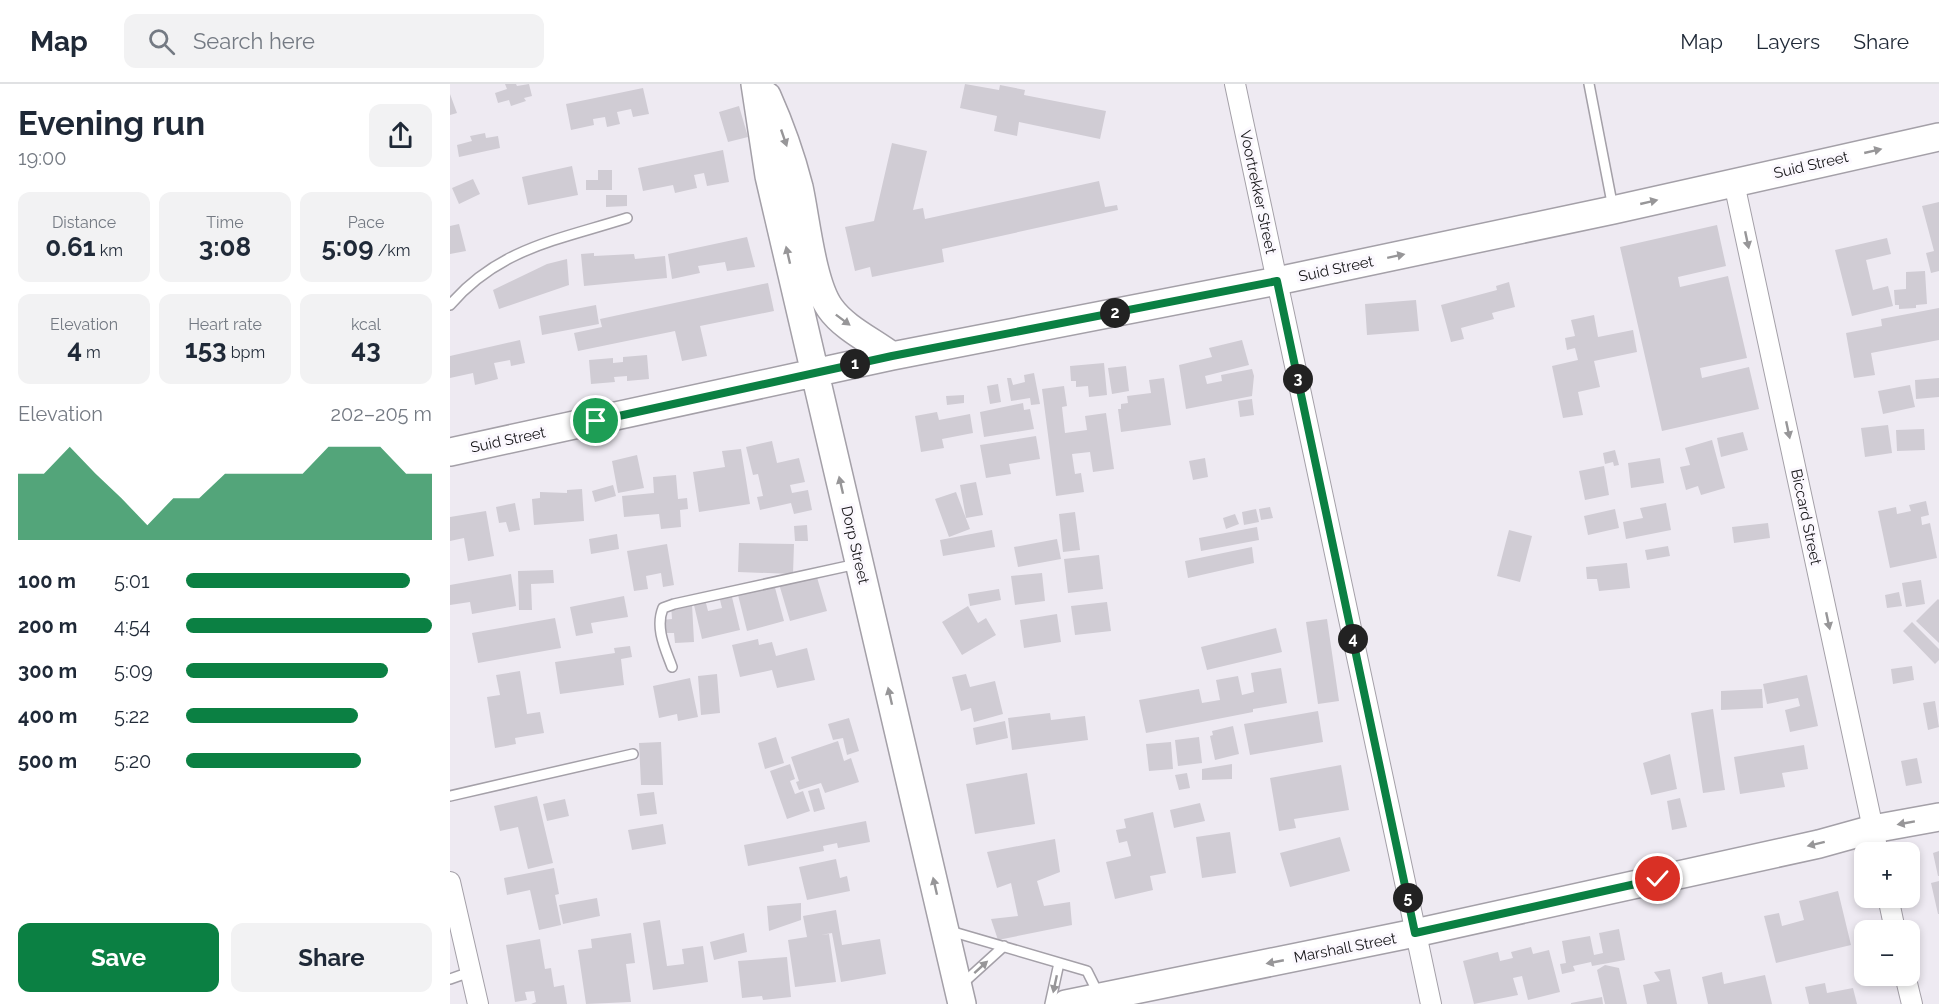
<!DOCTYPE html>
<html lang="en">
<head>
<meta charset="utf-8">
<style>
	:root { --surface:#fff; --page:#f2f2f3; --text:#1f2937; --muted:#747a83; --line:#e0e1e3; --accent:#0b8043 }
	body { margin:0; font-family:Raleway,sans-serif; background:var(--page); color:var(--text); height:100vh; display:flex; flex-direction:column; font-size:22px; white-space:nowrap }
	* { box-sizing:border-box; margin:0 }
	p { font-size:20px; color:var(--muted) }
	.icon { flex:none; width:33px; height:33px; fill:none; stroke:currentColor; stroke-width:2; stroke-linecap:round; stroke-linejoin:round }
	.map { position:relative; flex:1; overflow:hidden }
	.panel { display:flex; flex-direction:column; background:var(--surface); width:450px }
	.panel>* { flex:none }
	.controls { position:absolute; left:1404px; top:758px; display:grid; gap:12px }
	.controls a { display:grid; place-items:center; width:66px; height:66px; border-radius:12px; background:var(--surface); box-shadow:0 3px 9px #0003; font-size:30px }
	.pin { position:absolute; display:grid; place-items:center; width:51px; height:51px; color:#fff; margin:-26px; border:3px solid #fff; border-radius:50%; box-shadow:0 2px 6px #0007 }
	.km { position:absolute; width:30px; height:30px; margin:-15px; border-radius:50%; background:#222; color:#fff; font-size:16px; line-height:30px; text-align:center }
	.round { display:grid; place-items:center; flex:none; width:63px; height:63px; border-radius:12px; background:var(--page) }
	.summary { display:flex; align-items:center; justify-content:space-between; height:102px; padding:0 18px }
	h1 { font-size:33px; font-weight:700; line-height:45px }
	.figures { display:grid; grid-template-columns:repeat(3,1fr); gap:9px; height:102px; padding:6px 18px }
	.figures div { display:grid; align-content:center; border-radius:12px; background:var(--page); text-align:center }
	.figures b { font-size:26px; font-weight:700 }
	.figures small { font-size:16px; font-weight:400 }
	.figures p { font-size:16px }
	.chart { height:168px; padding:12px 18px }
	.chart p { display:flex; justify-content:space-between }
	.chart svg { width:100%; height:108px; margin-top:6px; fill:var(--accent); opacity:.7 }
	.action { display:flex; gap:12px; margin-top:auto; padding:12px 18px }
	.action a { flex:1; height:69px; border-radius:12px; background:var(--accent); color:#fff; font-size:24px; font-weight:700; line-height:69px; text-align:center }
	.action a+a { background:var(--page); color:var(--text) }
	ul { padding:0 18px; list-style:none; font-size:20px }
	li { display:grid; grid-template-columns:96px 72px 1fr; align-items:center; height:45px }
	li i { height:15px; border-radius:8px; background:var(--accent) }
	header { display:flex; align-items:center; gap:36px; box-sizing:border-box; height:84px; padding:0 30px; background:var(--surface); border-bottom:2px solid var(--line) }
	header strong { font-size:28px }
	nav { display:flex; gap:33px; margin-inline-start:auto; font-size:21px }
	.search { width:420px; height:54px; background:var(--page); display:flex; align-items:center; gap:15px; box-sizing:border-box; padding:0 21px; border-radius:12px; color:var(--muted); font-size:22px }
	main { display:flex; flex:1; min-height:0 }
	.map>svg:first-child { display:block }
</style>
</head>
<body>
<header>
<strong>Map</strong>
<div class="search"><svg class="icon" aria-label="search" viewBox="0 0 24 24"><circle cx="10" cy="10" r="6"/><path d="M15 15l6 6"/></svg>Search here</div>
<nav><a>Map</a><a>Layers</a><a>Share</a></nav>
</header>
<main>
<section class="panel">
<div class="summary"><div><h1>Evening run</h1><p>19:00</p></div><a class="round"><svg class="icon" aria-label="share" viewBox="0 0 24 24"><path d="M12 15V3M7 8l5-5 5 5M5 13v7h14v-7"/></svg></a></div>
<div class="figures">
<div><p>Distance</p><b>0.61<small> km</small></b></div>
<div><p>Time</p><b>3:08</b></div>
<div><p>Pace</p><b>5:09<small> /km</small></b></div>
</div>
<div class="figures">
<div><p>Elevation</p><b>4<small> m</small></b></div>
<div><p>Heart rate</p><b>153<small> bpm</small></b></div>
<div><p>kcal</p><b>43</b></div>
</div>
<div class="chart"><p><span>Elevation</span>202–205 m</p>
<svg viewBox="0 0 160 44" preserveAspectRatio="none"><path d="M0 44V17L10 17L20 6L30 17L40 27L50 38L60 27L70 27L80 17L90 17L100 17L110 17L120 6L130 6L140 6L150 17L160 17V44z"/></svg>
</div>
<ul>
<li><b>100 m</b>5:01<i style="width:91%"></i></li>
<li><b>200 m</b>4:54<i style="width:100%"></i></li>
<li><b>300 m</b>5:09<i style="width:82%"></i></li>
<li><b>400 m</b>5:22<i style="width:70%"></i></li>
<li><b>500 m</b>5:20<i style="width:71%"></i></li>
</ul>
<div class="action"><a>Save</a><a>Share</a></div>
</section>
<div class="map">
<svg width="1489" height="920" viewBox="0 0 1489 920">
	<rect width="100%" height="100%" fill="#eeeaf2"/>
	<path fill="#d0ccd4" d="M55,0H66L67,2L79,0L82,12L74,14L76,17L61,22L59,16L48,19L45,9L57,5Z
		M515,0L549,6L550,1L575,6L574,11L656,27L650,55L569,38L567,52L544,47L547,32L510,24Z
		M193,4L199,30L183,33L181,25L167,28L170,40L157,43L155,33L143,35L144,41L121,46L116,20Z
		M0,10L7,29L0,31Z
		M289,22L298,53L278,58L269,28Z
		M35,49L36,54L48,52L50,64L9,73L7,61L22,57L20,52Z
		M442,59L477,67L463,126L473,124L475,135L649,97L655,123L667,121L668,126L492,165L494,178L422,193L420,183L405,187L395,143L424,137Z
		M273,66L279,98L257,102L254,89L244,91L247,104L225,109L223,101L193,107L188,84Z
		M122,82L128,111L78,121L72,93Z
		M148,86H162V106H136V96H148Z
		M23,95L30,110L9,120L2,104Z
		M156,111H177V122L156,123Z
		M1489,118V187L1481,189L1476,169L1484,167L1472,122Z
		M9,140L16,167L0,170V142Z
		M1267,141L1276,182L1228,193L1230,203L1278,192L1297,274L1250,284L1252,294L1299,283L1309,325L1212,347L1170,163Z
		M297,153L305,183L277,187L275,178L248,182L250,189L222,195L218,170Z
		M1437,154L1441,170L1416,176L1423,206L1438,202L1443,222L1402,232L1385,166Z
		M144,169V172L184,170L185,175L215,172L217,194L134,202L131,170Z
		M117,175L119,201L49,225L43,206L97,180Z
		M1475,187L1477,220L1466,221V224L1449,225V221H1445L1444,206L1456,205V188Z
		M1059,198L1065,223L1042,229L1044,235L1011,244L1014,255L1001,258L991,221L1047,206L1046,202Z
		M318,199L324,227L250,242L257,272L232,277L225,247L128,267L124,249L152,243L150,235Z
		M966,216L969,247L917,251L915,220Z
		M146,221L149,240L92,251L89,232Z
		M1489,224V256L1421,269L1425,291L1404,294L1396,249L1432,242L1431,235Z
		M1144,231L1148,253L1183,246L1187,268L1144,277L1150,303L1128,308L1133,331L1113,334L1102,282L1128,276L1125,264L1117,266L1115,254L1125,252L1121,236Z
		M70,256L75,279L61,282L60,276L44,279L48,295L25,301L23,289L0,294V272Z
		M792,256L799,281L755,292L757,300L772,297L771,291L802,285L804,292L802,312L736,325L729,281L762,273L759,264Z
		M197,271L199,295L177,297V292L164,293L165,298L141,300L139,276L163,274V279L173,278V273Z
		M654,279L657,311L639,313L638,302L626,303V297H621L620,282Z
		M676,282L679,307L662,310L658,284Z
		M584,289L590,320L581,321L580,314L561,317L557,294H561L563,301L575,298L574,291Z
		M714,294L721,341L671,348L668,325H671V320L678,319L677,312L701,309L699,296Z
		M1489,294V313L1466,315L1465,296Z
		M548,300L551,318L540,320L537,302Z
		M1460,301L1465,323L1433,330L1428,307Z
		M614,302L617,322L612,323L615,349L637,346L635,332L656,329L664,385L643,388L640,368L622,370L625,390L631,389L634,408L606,412L592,305Z
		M514,311V319L497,321L496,312Z
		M802,315L804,331L790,333L788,317Z
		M573,319L574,326L580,325L584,345L534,353L530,328Z
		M487,328L489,336L520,330L523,349L492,355L494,364L471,368L465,332Z
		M1438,341L1442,369L1415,373L1411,344Z
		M1474,345L1475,366L1447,367L1446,346Z
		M1293,348L1298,366L1271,373L1267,354Z
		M586,352L590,375L559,380L561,390L536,394L530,361Z
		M1262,356L1275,404L1251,411L1248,402L1236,406L1230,383L1240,381L1235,364Z
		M322,357L327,379L349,374L355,398L340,401L342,409L358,406L362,426L344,430L341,419L310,426L307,413L313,412L308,390L303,391L296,363Z
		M291,365L300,420L249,428L243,388L275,383L272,367Z
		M1165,366L1169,381L1164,382L1163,378L1155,380L1153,369Z
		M187,371L194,404L168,409L162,377Z
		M755,374L758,393L743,396L739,377Z
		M1210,374L1214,399L1181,404L1178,379Z
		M1154,382L1159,411L1135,416L1129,387Z
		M226,391L228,415L237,414L238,425L230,426L231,443L211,445L209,430L174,433L172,412L204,409L203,393Z
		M526,398L533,431L516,434L510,401Z
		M163,401L166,412L145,418L142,407Z
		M132,405L134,437L84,441L82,415L90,414V408L117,409V406Z
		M506,408L520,445L499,453L485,415Z
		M1476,417L1479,431L1471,433L1472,441L1480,439L1487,474L1440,484L1428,427L1446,423L1447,430L1461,427L1459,421Z
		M65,419L70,446L59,448L56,438L49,439L46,423Z
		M1216,419L1221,446L1176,455L1173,438L1193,434L1190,424Z
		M820,423L823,434L811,436L809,425Z
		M806,425L809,438L794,441L792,428Z
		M1165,425L1169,444L1138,451L1134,432Z
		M36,427L44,472L18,477L14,454L0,457V433Z
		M625,428L630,466L613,468L609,430Z
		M785,430L789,440L776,445L773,434Z
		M1318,439L1320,454L1284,459L1282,443Z
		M357,441L358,457H345L344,442Z
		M807,443L809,456L751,467L749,454Z
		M542,446L545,463L493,472L490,456Z
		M1059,446L1082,452L1070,498L1047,492Z
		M167,450L169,465L141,470L139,455Z
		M607,455L611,475L568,483L564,463Z
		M289,459L344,460L343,490L288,488Z
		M217,460L224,501L213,503L211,489L196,492L198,505L184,507L177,467Z
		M1218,462L1220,472L1197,476L1195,466Z
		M802,463L804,479L738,494L735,477Z
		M649,471L653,505L618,509L614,475Z
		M1177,479L1180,504L1149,507L1147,495H1137L1136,483Z
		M103,486L104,499L81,500L82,526H69L68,487Z
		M592,489L595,517L565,521L561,492Z
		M61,490L66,522L22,530L20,518L0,521V501Z
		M366,490L377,527L340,537L329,500Z
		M1471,496L1475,520L1456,523L1452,499Z
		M324,500L334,537L297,547L287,507Z
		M549,505L551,516L520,522L518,510Z
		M1449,508L1452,522L1437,524L1435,511Z
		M281,509L290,546L252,555L243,517L255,515L258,527L272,524L269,512Z
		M174,512L178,533L141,539L143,549L126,552L120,523Z
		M1488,515L1489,516V559L1466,537Z
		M657,518L661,547L625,551L621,522Z
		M242,520L244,558L225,559L224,549H213L212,536L222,535L221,521Z
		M518,522L528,539L536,534L546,551L512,571L492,538Z
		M607,530L611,558L574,564L570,536Z
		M105,534L111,564L28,579L22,549Z
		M877,535L889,617L868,620L856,538Z
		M1462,538L1489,565V576L1485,580L1453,547Z
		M826,544L832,568L757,586L751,563Z
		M308,555L309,561L322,558L326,572L357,564L365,596L327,604L322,586L290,593L282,561Z
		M180,562L182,573L171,575L174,601L110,610L105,578L165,569L164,564Z
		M1462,582L1464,596L1443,600L1441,585Z
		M831,584L837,619L803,625V628L696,649L689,616L749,605L752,619L770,616L766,596L788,592L792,611L804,608L801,589Z
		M70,587L77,630L90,628L94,649L65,654L66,660L45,664L37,613L50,611L46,591Z
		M267,590L270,629L251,631L248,592Z
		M516,590L520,603L545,597L553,630L524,638L521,624L511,627L502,593Z
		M1357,591L1368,642L1340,648L1335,626L1350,622L1348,614L1317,620L1313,600Z
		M240,594L248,633L228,637L227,630L209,634L203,602Z
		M1312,605L1313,624L1271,626V607Z
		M1485,617L1489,643L1478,646L1473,619Z
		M1263,625L1275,706L1253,709L1241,629Z
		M868,627L873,658L800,671L794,640Z
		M600,629L601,636L635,632L638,656L562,666L558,634Z
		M399,634L409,667L397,671L393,654L383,656L378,640Z
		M555,637L558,654L526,661L523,644Z
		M783,642L789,670L765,676L760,652L763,651L762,647Z
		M326,653L334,679L315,685L308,659Z
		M749,653L752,679L728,682L725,656Z
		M388,657L394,677L401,674L409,698L375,709L371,699L349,706L346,698L349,697L341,673Z
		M211,658L213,701H191L189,659Z
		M721,658L723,685L699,687L696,660Z
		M1354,661L1358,685L1332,689L1335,703L1290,710L1284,673Z
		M1220,670L1227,705L1201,711L1193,679Z
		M1467,674L1472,699L1456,702L1451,677Z
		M340,680L345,695L340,697L345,710L353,707L360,727L337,735L320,687Z
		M782,680V695L752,696V685Z
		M891,681L899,726L844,735L846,744L829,747L820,694Z
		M577,689L585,740L525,750L516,700Z
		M737,689L740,704L729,706L725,691Z
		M369,704L375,725L364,728L358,707Z
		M204,708L207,730L190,732L187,710Z
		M87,712L103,779L78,785L68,743L50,747L44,722Z
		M1230,714L1237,743L1222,746L1217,717Z
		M115,715L119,732L97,737L93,720Z
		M750,719L755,737L724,744L720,726Z
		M703,728L716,789L700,792L703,806L665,815L656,778L681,772L677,757L669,759L666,746L676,744L674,735Z
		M416,737L420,758L388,764L387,759L373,762L374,767L298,782L294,761Z
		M213,740L216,760L182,766L178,746Z
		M780,748L786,789L752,794L746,753Z
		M890,753L900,787L840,803L830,769Z
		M605,755L610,788L587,797L594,822L620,818L622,841L548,856L541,835L568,832L561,799L547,804L537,768Z
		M1489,767V792H1488L1483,769Z
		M386,775L390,794L397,792L400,807L357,816L349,783Z
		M104,784L109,810L105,811L111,841L89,846L80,806L57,811L54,794Z
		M1489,797V830H1488L1481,799Z
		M1388,807L1401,861L1326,879L1314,832L1329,829L1332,842L1354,836L1349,817Z
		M147,814L150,832L113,840L109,821Z
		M351,819V836L319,847L317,822Z
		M386,826L392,861L430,855L436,890L391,898L382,849L371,851L379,850L386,898L345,903L338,856L357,853L353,832Z
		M210,836L217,882L234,880L232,865L253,862L258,898L203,906L193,839Z
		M1169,845L1175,876L1142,882L1141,878L1123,882L1125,887L1112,890L1110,880L1116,879L1112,857L1140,852L1144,871L1153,869L1149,849Z
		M181,849L185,879L176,880L181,918L136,920L128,866L142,864L141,855Z
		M294,849L297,868L264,876L260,858Z
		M90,855L95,885L101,884L104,903L114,901L117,920H81L86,918L84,907L75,908L77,916L65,918L56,861Z
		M1081,863L1083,870L1099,866L1110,908L1078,916L1072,892L1063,894L1068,911L1024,920L1013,877L1048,868L1050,877L1063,874L1061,868Z
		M337,873L341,913L313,916L312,912L292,914L288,877Z
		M1155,881L1169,884L1177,920H1155L1147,886Z
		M1220,885L1227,920H1197L1193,901L1210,897L1204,888Z
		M1272,888L1274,900L1315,891L1322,920H1258L1252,893Z
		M1375,899L1377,909L1403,904L1407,920H1359L1355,903Z
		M1152,913L1153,920H1121V919Z"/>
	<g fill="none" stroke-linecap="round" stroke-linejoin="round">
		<defs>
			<path id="lane" d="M1139,0L1163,124
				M0,221C49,164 108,156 177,134
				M222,583C215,564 205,544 213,524L224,520L407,480
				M0,712L183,670
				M500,847L637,887L649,911
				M0,895L20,888
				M511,901L554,862
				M600,920L609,879"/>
			<path id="street" d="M785,0L981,920
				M1284,99L1428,768
				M0,798L28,920
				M1438,813L1445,846
				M1455,891L1462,920"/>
			<path id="secondary" d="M305,0L319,92L512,920
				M317,12C330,41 341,72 349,103C356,135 362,199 380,224C394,244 422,257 442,272
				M0,368L442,272L827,197L1163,126L1489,53
				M616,920L965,849L1369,760L1423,745L1489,733"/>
		</defs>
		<use href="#lane" stroke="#a4a0a8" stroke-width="12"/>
		<use href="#street" stroke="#a4a0a8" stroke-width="22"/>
		<use href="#secondary" stroke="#a4a0a8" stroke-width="30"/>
		<use href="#lane" stroke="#fff" stroke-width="9"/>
		<use href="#street" stroke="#fff" stroke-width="20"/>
		<use href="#secondary" stroke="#fff" stroke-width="27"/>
	</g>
	<defs><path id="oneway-solid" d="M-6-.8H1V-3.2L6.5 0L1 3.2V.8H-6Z" transform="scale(1.5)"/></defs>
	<g fill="#979698">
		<use href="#oneway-solid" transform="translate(334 54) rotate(71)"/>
		<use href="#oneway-solid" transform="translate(1423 67) rotate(-13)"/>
		<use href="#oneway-solid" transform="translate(1199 118) rotate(-13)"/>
		<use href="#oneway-solid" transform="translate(1297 156) rotate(78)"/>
		<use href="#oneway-solid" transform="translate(338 171) rotate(-103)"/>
		<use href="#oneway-solid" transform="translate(946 172) rotate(-12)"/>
		<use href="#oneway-solid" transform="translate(393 236) rotate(37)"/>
		<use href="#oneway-solid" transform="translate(1338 346) rotate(78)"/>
		<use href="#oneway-solid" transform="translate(391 401) rotate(-103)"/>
		<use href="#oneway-solid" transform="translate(1378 537) rotate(78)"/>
		<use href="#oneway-solid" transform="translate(440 612) rotate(-103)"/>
		<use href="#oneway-solid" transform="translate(1456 739) rotate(170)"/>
		<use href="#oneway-solid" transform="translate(1366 760) rotate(166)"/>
		<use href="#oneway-solid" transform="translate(485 802) rotate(-103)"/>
		<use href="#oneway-solid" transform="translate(825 878) rotate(169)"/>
		<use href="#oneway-solid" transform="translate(531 883) rotate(-42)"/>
		<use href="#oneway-solid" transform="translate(605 900) rotate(102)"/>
	</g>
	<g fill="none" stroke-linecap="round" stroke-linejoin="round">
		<defs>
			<path id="route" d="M146,337L442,272L827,197L965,849L1208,795"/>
		</defs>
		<use href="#route" stroke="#fff" stroke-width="12"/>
		<use href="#route" stroke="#0b8043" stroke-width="8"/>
	</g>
	<g text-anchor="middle" stroke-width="6" stroke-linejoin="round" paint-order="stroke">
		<g font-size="15" fill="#171619" stroke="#fbf8fe">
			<text transform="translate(1361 81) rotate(-13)" y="5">Suid Street</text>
			<text transform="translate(808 108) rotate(78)" y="5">Voortrekker Street</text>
			<text transform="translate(886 185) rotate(-12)" y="5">Suid Street</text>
			<text transform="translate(58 356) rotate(-12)" y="5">Suid Street</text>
			<text transform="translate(1356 433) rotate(78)" y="5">Biccard Street</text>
			<text transform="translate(405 461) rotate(77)" y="5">Dorp Street</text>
			<text transform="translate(895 864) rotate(-11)" y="5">Marshall Street</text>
		</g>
	</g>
</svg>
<div class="controls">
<a>+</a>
<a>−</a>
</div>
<div class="pin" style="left:146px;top:337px;background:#1e9e55"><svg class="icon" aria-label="arrive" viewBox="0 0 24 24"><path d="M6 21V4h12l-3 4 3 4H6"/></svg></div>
<div class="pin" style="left:1208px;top:795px;background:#d93025"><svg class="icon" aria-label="check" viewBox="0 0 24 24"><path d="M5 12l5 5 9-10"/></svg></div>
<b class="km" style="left:405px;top:280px">1</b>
<b class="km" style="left:665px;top:229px">2</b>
<b class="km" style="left:848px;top:295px">3</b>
<b class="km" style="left:903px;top:555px">4</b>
<b class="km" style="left:958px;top:814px">5</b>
</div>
</main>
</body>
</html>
